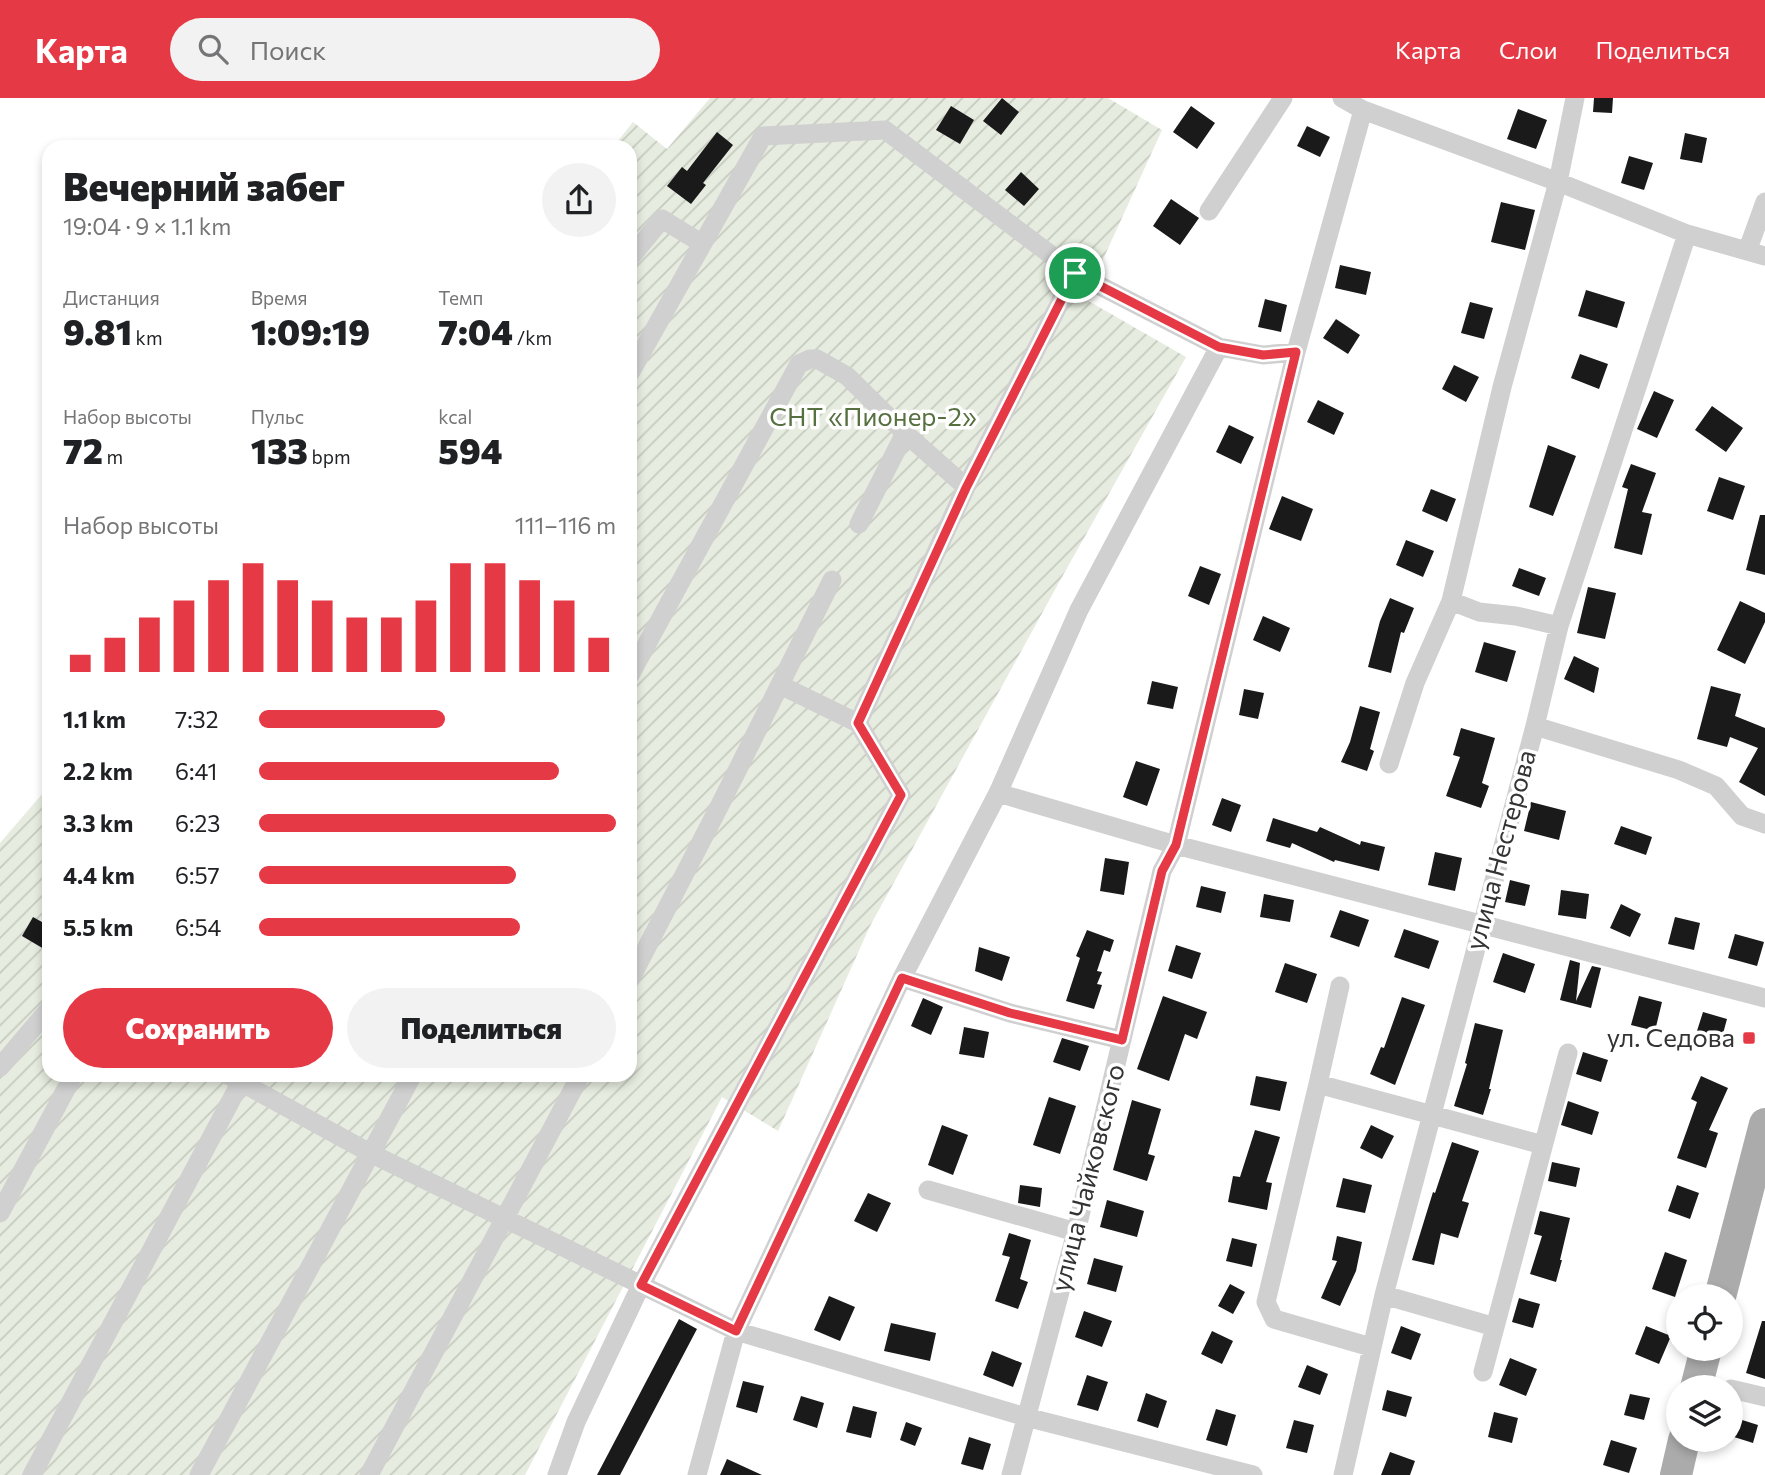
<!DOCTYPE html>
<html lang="ru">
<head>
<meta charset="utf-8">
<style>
	:root { --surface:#fff; --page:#f2f2f2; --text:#202124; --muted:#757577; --accent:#e63946 }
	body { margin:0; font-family:Commissioner,sans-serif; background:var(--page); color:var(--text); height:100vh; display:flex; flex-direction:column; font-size:26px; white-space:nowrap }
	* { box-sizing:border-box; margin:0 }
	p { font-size:23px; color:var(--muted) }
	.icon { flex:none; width:38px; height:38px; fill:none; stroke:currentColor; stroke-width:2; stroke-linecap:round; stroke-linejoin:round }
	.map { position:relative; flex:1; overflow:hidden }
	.drawer { position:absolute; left:42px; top:42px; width:595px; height:942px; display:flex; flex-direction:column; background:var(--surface); border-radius:21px; box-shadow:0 4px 10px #0003 }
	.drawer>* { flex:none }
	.buttons { position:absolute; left:1666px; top:1186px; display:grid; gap:14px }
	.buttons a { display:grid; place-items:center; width:77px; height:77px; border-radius:50%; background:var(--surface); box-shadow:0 4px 10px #0003; font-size:35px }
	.pin { position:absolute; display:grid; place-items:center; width:60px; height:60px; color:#fff; margin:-30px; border:4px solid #fff; border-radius:50%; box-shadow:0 2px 7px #0007 }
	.round { display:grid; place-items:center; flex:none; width:74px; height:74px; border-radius:37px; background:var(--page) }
	.headline { display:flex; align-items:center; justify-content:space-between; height:119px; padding:0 21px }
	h1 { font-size:38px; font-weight:800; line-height:52px }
	.metrics { display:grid; grid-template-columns:repeat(3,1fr); gap:10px; height:119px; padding:7px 21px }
	.metrics div { display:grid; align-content:center }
	.metrics b { font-size:35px; font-weight:800 }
	.metrics small { font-size:19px; font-weight:400 }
	.metrics p { font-size:19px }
	.chart { height:196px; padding:14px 21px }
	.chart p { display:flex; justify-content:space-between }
	.chart svg { width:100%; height:126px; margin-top:7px; stroke:var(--accent); stroke-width:6 }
	.action { display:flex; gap:14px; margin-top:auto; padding:14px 21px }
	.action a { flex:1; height:80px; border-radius:42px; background:var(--accent); color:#fff; font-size:28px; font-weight:800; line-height:80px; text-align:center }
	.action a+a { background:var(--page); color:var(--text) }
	ul { padding:0 21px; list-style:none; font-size:23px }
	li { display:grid; grid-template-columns:112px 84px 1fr; align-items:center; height:52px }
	li i { height:18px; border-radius:9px; background:var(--accent) }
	header { display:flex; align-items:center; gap:42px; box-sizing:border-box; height:98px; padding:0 35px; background:var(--accent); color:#fff }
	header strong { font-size:33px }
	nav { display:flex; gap:38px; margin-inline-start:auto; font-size:24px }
	.search { width:490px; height:63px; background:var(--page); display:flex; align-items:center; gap:18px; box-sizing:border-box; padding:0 24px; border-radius:38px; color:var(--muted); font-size:26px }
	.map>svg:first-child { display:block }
</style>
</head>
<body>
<header>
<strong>Карта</strong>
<div class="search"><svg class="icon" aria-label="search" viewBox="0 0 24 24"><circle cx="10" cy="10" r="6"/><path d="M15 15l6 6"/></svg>Поиск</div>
<nav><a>Карта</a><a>Слои</a><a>Поделиться</a></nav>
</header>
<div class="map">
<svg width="1765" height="1377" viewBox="0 0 1765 1377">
	<defs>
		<pattern id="garden-furrows" width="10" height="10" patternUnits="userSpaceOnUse" patternTransform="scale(1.75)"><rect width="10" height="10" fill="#e6ecdf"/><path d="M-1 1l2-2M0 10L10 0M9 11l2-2" fill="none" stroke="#c6cbc0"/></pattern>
	</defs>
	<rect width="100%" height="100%" fill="#fff"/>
	<path fill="url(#garden-furrows)" d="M710,0H1108L1162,32L1085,201L1186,259L1062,479L870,828L778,1033L722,999L525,1377H0V745L49,688V976H630V49H613L633,24L667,51Z"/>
	<path fill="#1a1a1a" d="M1002,0L1019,14L1001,37L983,23Z
		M1594,0H1613L1612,15L1593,14Z
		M951,8L974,22L960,46L936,32Z
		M1191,8L1215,25L1197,51L1173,34Z
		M1518,11L1547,22L1536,51L1507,41Z
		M1307,28L1330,39L1320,59L1297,48Z
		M717,34L733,47L703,85L706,87L691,106L667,88L682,69L687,73Z
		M1685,35L1707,40L1702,65L1680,61Z
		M1629,58L1653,65L1644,92L1621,85Z
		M1021,74L1039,91L1024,108L1005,92Z
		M1171,101L1199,120L1180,147L1153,128Z
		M1501,104L1535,112L1525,152L1491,144Z
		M1340,167L1371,174L1366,197L1335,190Z
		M1586,192L1625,204L1617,230L1578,218Z
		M1265,201L1287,207L1281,234L1258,229Z
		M1470,204L1493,210L1484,241L1461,235Z
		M1336,221L1360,237L1348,256L1323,240Z
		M1580,256L1608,266L1599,291L1571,280Z
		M1454,267L1479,279L1466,304L1442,291Z
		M1654,293L1674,302L1657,340L1637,331Z
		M1318,302L1344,315L1334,337L1307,324Z
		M1712,308L1743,330L1726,354L1695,332Z
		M1229,327L1254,339L1241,366L1216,354Z
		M1548,347L1576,358L1553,418L1529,409Z
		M1631,366L1656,375L1642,414L1652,416L1642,457L1614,450L1628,391L1622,389Z
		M1719,379L1745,388L1733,422L1707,413Z
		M1431,391L1456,401L1447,424L1422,413Z
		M1282,398L1313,411L1301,443L1269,431Z
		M1760,417H1765V477L1746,472Z
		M1406,442L1434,453L1423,479L1396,467Z
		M1200,468L1221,476L1209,507L1188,498Z
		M1519,470L1546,480L1539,498L1512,488Z
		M1588,489L1616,495L1605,541L1577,535Z
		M1390,500L1414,510L1404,535L1401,534L1391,575L1368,569L1380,523Z
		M1740,503L1765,515V524L1745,566L1717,552Z
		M1263,518L1290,530L1280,554L1253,542Z
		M1484,544L1516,553L1507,584L1475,574Z
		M1574,558L1599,570L1594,595L1564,581Z
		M1152,583L1178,589L1173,611L1147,606Z
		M1711,588L1741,596L1735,618L1765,630V698L1739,684L1758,650L1730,639L1727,649L1697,641Z
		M1244,591L1264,595L1258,621L1239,617Z
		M1360,608L1380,614L1370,651L1374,653L1367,673L1341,664L1350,644Z
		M1461,630L1495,640L1482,685L1489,688L1481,710L1446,698L1460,659L1453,657Z
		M1136,663L1160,671L1147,708L1123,699Z
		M1222,700L1241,707L1231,734L1212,727Z
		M1531,704L1566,713L1559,742L1524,733Z
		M1273,720L1317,734L1320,729L1360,747L1361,743L1385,749L1379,773L1335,762L1334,764L1292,745L1290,750L1266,743Z
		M1621,728L1652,739L1646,757L1614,746Z
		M1435,754L1462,760L1455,793L1428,787Z
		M1105,760L1129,764L1124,797L1100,793Z
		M1510,782L1530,787L1525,808L1505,804Z
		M1201,788L1226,794L1221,815L1196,809Z
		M1561,792L1589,796L1586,821L1558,817Z
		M1264,796L1294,802L1290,824L1260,819Z
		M1621,806L1641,816L1630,839L1610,830Z
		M1340,812L1369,822L1359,849L1330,839Z
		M33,819L49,828V844L44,851L22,838Z
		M1675,819L1700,825L1694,852L1668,846Z
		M1404,831L1439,843L1429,871L1394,859Z
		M1087,832L1114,842L1110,854L1104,852L1097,873L1102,874L1097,886L1102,887L1094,911L1066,903L1080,860L1076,858Z
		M1735,836L1764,844L1757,868L1728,860Z
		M1176,847L1201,855L1192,881L1168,873Z
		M979,849L1010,859L1002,883L975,873Z
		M1503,855L1535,866L1525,895L1493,884Z
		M1570,862L1580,865L1576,903L1592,868L1601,870L1591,910L1560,902Z
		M1285,865L1317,876L1307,905L1275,894Z
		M1163,898L1207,914L1197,941L1185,936L1169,983L1137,971Z
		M1639,898L1662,904L1655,933L1631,927Z
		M1402,899L1425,907L1395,987L1370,976L1381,949L1384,950Z
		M923,900L943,909L931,937L911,928Z
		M1703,914L1727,921L1721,943L1696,936Z
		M1475,925L1503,932L1489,991H1491L1483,1017L1454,1008L1467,966L1465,965Z
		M964,929L989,934L984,960L959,956Z
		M1062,940L1089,948L1080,973L1053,964Z
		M1583,954L1608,962L1601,984L1576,976Z
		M1256,978L1287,984L1280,1013L1250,1007Z
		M1701,978L1728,990L1709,1032L1718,1035L1706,1070L1677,1060L1697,1004L1691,1001Z
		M1049,999L1076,1008L1060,1056L1033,1047Z
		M1132,1002L1161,1011L1148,1056L1155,1058L1147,1083L1113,1072Z
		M1568,1003L1599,1014L1592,1037L1561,1027Z
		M942,1027L968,1037L953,1077L928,1067Z
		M1371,1027L1394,1038L1382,1061L1360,1050Z
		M1255,1032L1280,1039L1266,1084L1272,1085L1267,1112L1228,1104L1233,1078L1240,1079Z
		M1452,1044L1479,1053L1462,1103L1469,1105L1458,1140L1441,1135L1434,1167L1412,1162L1433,1094L1435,1095Z
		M1552,1064L1580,1070L1576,1089L1548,1083Z
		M1343,1080L1372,1087L1365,1115L1336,1109Z
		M1020,1087L1042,1090L1040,1109L1018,1105Z
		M1677,1087L1699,1095L1690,1121L1668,1113Z
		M868,1095L891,1105L877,1134L854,1123Z
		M1107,1102L1144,1113L1137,1139L1100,1129Z
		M1540,1113L1570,1120L1560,1162H1562L1556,1184L1530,1176L1542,1138L1534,1136Z
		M1009,1135L1031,1142L1020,1181L1028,1184L1018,1211L995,1203L1010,1159L1002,1157Z
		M1337,1138L1362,1144L1356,1173L1340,1208L1321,1200L1337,1163L1332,1162Z
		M1232,1140L1257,1146L1252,1169L1226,1163Z
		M1665,1154L1687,1162L1675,1199L1652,1191Z
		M1094,1160L1123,1168L1116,1194L1087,1186Z
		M1230,1186L1245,1194L1233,1216L1218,1208Z
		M829,1198L855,1209L840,1243L814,1232Z
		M1519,1200L1540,1206L1533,1230L1512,1224Z
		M1084,1213L1112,1223L1102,1249L1075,1239Z
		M679,1221L697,1231L620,1377H597Z
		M1762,1223H1765V1281L1746,1275Z
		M891,1225L936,1235L930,1263L884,1253Z
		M1401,1228L1421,1236L1411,1262L1391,1255Z
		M1646,1228L1671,1238L1659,1266L1635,1256Z
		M1212,1233L1233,1243L1222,1266L1201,1256Z
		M992,1253L1022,1265L1013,1289L983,1277Z
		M1510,1260L1537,1271L1526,1298L1499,1287Z
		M1307,1267L1328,1276L1320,1297L1298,1289Z
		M1087,1277L1108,1284L1098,1313L1077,1307Z
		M743,1283L764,1288L757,1315L736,1309Z
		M1387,1292L1412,1299L1406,1319L1382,1312Z
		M1146,1295L1167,1303L1158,1330L1137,1323Z
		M1630,1296L1650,1300L1644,1322L1624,1317Z
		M801,1298L824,1305L817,1330L793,1322Z
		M853,1308L877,1314L871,1340L846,1334Z
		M1216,1311L1236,1317L1227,1348L1206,1342Z
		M1494,1314L1518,1320L1512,1345L1488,1339Z
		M1739,1321L1758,1327L1753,1345L1734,1339Z
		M1294,1322L1314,1327L1307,1355L1286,1350Z
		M906,1324L922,1330L915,1348L900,1342Z
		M969,1339L991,1346L983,1372L961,1366Z
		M1611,1342L1637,1350L1629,1375L1603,1367Z
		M1390,1354L1415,1363L1410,1377H1381Z
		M727,1361L762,1377H720Z"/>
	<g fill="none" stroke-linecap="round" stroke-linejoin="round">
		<path stroke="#d0d0d0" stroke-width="19" d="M1342,0L1363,12L1558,84L1687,136L1765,158
			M1209,113L1283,0
			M1748,151L1765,104
			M630,160L662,121L701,145
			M630,275L763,38L885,32L1075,175L1219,249L1263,257L1296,254
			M966,389L1075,175
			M859,426L905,335
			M1451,503L1479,514L1516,518L1559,528
			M780,587L858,625
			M1535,628L1679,672L1716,688L1742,718L1765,726
			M1389,666L1415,585L1451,503L1502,289L1558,84L1575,0
			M998,695L1176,747L1765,900
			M902,880L1010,915L1122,942
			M630,882L721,705L832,482
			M0,969L49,911
			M226,976L370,1055L736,1233L1026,1319L1253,1377
			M1318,986L1340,888
			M928,1092L1076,1134
			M0,1115L74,976
			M1384,1197L1495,1229
			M1371,1249L1274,1221L1266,1204L1318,986L1543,1047
			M1483,1274L1568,955
			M1731,1291L1765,1299
			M32,1377L245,976
			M199,1377L413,976
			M369,1377L581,976
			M557,1377L576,1324L641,1187L901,697L858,625L966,389L905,335L847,278L817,261H810L799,266L630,577
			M697,1377L736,1233L902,880L998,695L1079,512L1219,249
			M1011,1377L1076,1134L1162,773L1176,747L1296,254L1363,12
			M1343,1377L1384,1197L1535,628L1559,528L1687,136"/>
		<path stroke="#ababab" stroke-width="32" d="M1720,1199L1765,1026
			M1696,1290L1706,1251
			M1676,1377L1684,1342"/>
	</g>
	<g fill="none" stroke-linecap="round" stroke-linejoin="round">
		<defs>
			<path id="route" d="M1075,175L1219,249L1263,257L1296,254L1176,747L1162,773L1122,942L1010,915L902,880L736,1233L641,1187L901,697L858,625L966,390Z"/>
		</defs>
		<use href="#route" stroke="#fff" stroke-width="14"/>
		<use href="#route" stroke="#e63946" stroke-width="9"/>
	</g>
	<rect fill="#e63946" stroke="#fff" stroke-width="2.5" x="1742" y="933" width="14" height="14" rx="3.5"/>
	<g text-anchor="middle" stroke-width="7" stroke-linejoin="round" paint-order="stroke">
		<g font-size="26" fill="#56703f" stroke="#fff">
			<text x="873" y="328">СНТ «Пионер-2»</text>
		</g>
		<g font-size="26" fill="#333" stroke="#fff">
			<text transform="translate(1501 752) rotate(-75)" y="9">улица Нестерова</text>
			<text transform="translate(1088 1080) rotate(-76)" y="9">улица Чайковского</text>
		</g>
		<g font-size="26" fill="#333" stroke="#fff" text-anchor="end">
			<text x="1735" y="949">ул. Седова</text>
		</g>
	</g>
</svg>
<div class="buttons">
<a><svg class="icon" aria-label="locate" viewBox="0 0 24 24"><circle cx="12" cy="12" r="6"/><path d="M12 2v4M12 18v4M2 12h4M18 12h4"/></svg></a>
<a><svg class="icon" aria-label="layers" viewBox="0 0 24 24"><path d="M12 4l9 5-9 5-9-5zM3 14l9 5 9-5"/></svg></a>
</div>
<div class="pin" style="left:1075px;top:175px;background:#1e9e55"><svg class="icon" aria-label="arrive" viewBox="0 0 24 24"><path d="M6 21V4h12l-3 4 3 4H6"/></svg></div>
<section class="drawer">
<div class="headline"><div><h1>Вечерний забег</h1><p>19:04 · 9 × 1.1 km</p></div><a class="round"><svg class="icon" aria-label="share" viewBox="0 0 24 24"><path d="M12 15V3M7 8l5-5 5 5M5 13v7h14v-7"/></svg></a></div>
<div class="metrics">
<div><p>Дистанция</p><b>9.81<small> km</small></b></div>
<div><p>Время</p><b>1:09:19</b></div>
<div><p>Темп</p><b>7:04<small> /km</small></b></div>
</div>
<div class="metrics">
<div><p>Набор высоты</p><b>72<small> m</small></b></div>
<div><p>Пульс</p><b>133<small> bpm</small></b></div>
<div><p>kcal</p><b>594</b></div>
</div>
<div class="chart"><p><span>Набор высоты</span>111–116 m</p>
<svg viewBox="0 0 160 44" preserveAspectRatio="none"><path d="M5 44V38M15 44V32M25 44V25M35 44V19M45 44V12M55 44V6M65 44V12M75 44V19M85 44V25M95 44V25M105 44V19M115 44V6M125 44V6M135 44V12M145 44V19M155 44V32"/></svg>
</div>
<ul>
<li><b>1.1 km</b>7:32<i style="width:52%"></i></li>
<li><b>2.2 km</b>6:41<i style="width:84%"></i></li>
<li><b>3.3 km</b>6:23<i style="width:100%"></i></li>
<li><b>4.4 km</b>6:57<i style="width:72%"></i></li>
<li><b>5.5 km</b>6:54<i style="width:73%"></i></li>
</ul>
<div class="action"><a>Сохранить</a><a>Поделиться</a></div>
</section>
</div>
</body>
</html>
